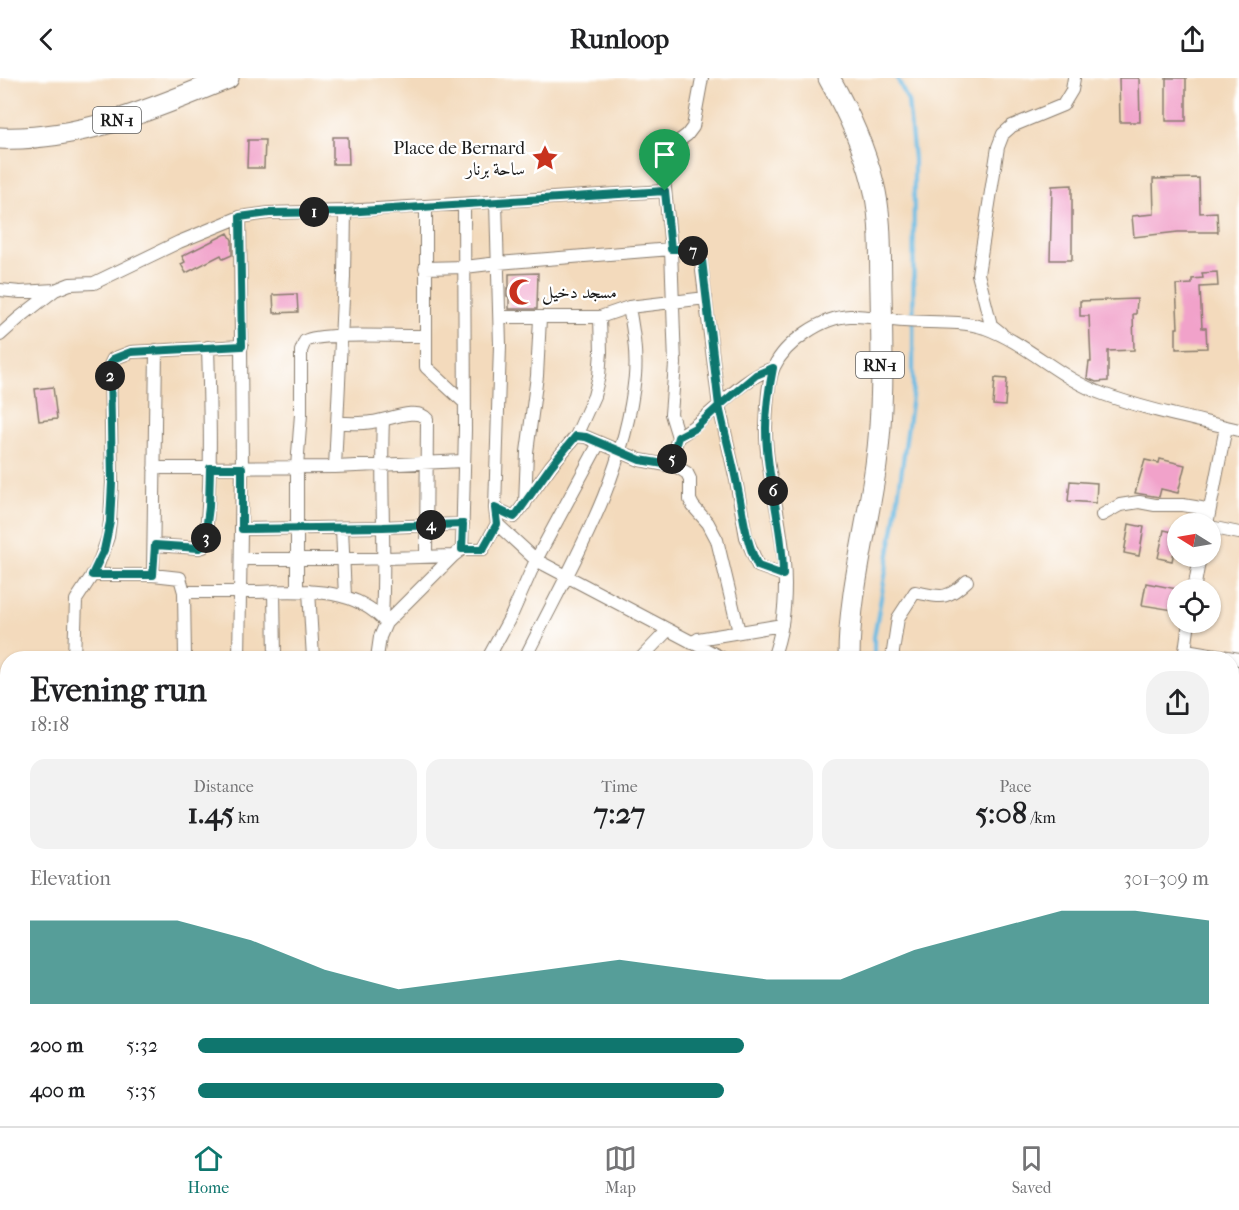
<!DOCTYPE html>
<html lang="en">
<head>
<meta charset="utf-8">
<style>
	:root { --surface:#fff; --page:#f2f2f2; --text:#202124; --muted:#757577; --line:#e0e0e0; --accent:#0f766e }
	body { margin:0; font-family:"IM FELL French Canon",Amiri,serif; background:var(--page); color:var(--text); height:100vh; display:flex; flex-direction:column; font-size:22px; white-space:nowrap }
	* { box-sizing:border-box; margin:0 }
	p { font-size:20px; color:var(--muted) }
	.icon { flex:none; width:33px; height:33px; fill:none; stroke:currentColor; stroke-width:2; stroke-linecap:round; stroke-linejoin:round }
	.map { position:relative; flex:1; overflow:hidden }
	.drawer { position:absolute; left:0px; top:573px; width:1239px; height:476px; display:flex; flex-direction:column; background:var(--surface); border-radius:24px 24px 0 0; box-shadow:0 2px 4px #0004 }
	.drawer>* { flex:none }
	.needle { width:39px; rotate:281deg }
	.fabs { position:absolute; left:1167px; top:435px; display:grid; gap:12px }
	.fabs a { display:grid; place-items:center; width:54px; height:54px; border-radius:50%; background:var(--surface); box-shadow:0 2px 4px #0004; font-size:30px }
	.pin { position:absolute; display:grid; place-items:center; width:51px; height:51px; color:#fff; margin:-62px -26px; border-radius:50% 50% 50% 0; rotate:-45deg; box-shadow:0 0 6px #0007 }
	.pin .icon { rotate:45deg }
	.km { position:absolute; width:30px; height:30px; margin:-15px; border-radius:50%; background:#222; color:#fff; font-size:16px; line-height:30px; text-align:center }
	.round { display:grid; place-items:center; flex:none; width:63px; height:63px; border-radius:24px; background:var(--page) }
	.head { display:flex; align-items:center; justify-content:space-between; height:102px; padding:0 30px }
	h1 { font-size:33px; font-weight:700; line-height:45px }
	.figures { display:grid; grid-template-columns:repeat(3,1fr); gap:9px; height:102px; padding:6px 30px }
	.figures div { display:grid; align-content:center; border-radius:15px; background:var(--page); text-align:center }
	.figures b { font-size:30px; font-weight:700 }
	.figures small { font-size:16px; font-weight:400 }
	.figures p { font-size:16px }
	.chart { height:168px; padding:12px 30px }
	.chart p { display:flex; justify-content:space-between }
	.chart svg { width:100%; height:108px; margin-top:6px; fill:var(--accent); opacity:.7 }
	ul { padding:0 30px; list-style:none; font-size:20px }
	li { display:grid; grid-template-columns:96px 72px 1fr; align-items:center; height:45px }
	li i { height:15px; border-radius:8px; background:var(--accent) }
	header { display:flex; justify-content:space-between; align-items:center; height:78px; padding:0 30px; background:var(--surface); font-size:27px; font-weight:700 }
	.tabs { display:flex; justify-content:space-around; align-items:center; height:84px; border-top:2px solid var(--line); background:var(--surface); font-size:16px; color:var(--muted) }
	.tabs a { display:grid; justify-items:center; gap:3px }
	.tabs .on { color:var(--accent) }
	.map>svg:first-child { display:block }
</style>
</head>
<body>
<header><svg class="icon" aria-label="back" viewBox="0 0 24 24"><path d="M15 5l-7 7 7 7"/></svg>Runloop<svg class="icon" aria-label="share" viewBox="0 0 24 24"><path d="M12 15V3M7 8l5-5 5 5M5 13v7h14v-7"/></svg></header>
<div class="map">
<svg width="1239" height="1048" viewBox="0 0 1239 1048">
	<rect width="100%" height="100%" fill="#fff"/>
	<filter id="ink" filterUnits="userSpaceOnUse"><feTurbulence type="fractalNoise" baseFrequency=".0167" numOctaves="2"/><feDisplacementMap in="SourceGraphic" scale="12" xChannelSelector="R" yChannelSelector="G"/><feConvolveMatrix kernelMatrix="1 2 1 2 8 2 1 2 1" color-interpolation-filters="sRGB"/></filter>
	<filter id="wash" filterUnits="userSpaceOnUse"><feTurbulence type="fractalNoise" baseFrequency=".008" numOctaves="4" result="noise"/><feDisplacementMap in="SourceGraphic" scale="24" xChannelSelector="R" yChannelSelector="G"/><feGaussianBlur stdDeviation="1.35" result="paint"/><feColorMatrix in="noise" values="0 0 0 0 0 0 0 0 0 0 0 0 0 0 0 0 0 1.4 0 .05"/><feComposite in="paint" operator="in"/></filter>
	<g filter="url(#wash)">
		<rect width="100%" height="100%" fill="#f3dabc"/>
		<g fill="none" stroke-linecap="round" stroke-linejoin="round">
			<path stroke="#67bbe4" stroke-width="4" d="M874,580V559L894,448L913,311L914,81L908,23L897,0
				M902,1048L903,1041"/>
		</g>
		<g id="blocks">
			<path fill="#f1a2ca" d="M1119,0H1139L1140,44H1120Z
				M1166,0H1186V43H1166Z
				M333,59H348L349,86H333Z
				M248,62H265L264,90H247Z
				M1199,100L1200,135L1217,134L1218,154H1178L1134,159L1132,138L1154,136L1153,101Z
				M1072,107V182H1050L1052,108Z
				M228,155L232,162V177L223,181L221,177L186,195L181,186L185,184L182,178Z
				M1217,194L1218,208L1200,209L1202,250H1206L1207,270L1176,271V250H1178L1176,207L1192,206V201L1203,200L1202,195Z
				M538,195L537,231H509V219L507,218V210H509V196Z
				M297,216L298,234L274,235L273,217Z
				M1137,221L1136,236H1133L1134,272L1108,273V303L1096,304L1087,300L1089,284H1091L1089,238H1080V223Z
				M995,300L1007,301L1005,328L993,327Z
				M53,309L57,341L39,343L35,311Z
				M1160,381L1185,387L1178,415L1161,411L1159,419L1135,415L1145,382L1159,385Z
				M1070,403L1097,405L1096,425L1068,423Z
				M1129,446L1144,449L1139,478L1124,475Z
				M1164,452L1178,455L1172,483L1158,480Z
				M1146,505L1177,511L1173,532L1142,527Z"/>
		</g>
	</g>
	<g filter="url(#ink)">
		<use href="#blocks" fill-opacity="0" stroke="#887b6c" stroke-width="1.5"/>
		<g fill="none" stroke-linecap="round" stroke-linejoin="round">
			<defs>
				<path id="minor" d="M426,128V289L464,324
					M425,190L465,189L498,185L671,171H681L700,177L719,328L736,402L746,459L758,488L783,497
					M0,212L20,214L55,212L70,206L94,205L179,164L240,139L269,135L345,133L665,113
					M500,239H600L629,229L706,220
					M1001,255L991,247L978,196L998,69L1003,56L1012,48L1063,27L1072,12L1074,0
					M0,257L19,240L55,212
					M338,345C349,345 361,346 372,344C386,343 417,328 427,341L426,479
					M576,358L586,359L640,382L677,389L687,395L690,401V422L693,428L708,445L717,462L739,554
					M678,359C712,340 736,303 773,290
					M670,387L678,359L671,336L675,286L671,171L663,91L669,70L687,57L693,49L702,0
					M335,389L344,199L345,133
					M154,390L335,389L463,383
					M525,426L527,374L537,298L540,240
					M495,430L514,439L516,437L551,388L576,358L594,318L599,298L601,274L600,239
					M1102,437L1120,427L1139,424L1155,427H1183L1201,430L1203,446
					M497,446L536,482L722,580
					M1207,446L1226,349
					M1210,449L1239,455
					M342,450L345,519
					M242,451L383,449L463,446
					M155,467L199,470L203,469L205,465C212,400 210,335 208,269
					M462,471L465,352L464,126
					M242,481H353L453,478
					M92,497H153L180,500L184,514L185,580
					M153,497L156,272
					M1194,512L1200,478
					M274,513L275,580
					M297,513V389L301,336V273L305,263C321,254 401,259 425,258
					M309,513L313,580
					M184,514C208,514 231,514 255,514C299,513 354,507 386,545
					M382,539C386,474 380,408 383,342
					M692,565L698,561L782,547
					M1186,572L1239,581
					M74,580L76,522L97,490L108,459L110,443L112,405L110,287L113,281L131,274L242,268
					M239,580L242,390L240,139
					M377,580L380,559L386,545L453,478L462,471H483L497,446L495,430L500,267L496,124
					M488,580L512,536L536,482L599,365
					M525,580C570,489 625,401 635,298C637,275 633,252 629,229
					M641,580L668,552
					M773,580C788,540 787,493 780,451C775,417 765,382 766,348C767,332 767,303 774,289C785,265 822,239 850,238C868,237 886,242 904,243C929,245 960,242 985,250C1027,265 1060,301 1103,316C1147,332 1194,341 1239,352
					M892,580L898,540L915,514C941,519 946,523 967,503
					M1184,580L1189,544
					M1232,750L1239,713
					M0,863L8,861
					M1232,928L1239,927
					M0,931H8
					M0,1002L8,1008
					M49,1041L60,1048
					M255,1041L258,1048
					M391,1041L405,1048
					M551,1041L565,1048
					M708,1041L720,1048
					M32,1048L35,1041
					M447,1048V1041
					M534,1048L538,1041
					M591,1048L595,1041
					M641,1048L645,1041
					M692,1048L696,1041
					M744,1048L748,1041
					M799,1048L803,1041
					M1033,1048L1036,1041"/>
				<path id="trunk" d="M829,0C847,32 864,69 873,105C882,140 880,177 881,214C882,271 884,330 876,387C867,452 849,514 849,580
					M0,60C80,63 155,30 228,0
					M859,1048L861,1041"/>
			</defs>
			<use href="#minor" stroke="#887b6c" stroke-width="14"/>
			<use href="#trunk" stroke="#887b6c" stroke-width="23"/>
			<use href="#minor" stroke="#fff" stroke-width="12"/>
			<use href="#trunk" stroke="#fff" stroke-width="21"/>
		</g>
	</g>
	<g fill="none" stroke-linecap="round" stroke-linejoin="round" filter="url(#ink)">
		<defs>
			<path id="route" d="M665,113L345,134L269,135L240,139L242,268L131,274L113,281L110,287L112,405L110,444L104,472L92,497H153L155,467L199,470L204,468L209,429L210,390H242V451L383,449L463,446L462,471H483L497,446L495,430L514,439L516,437L551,388L576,358L586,359L640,382L670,387L678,359L695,350L719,328C724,353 731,377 736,402C743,432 744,460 758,488L783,497C783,447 766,399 766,350C766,330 769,310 773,290L756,297L719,328L702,182L700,177L681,171H671L665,113"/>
		</defs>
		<use href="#route" stroke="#fff" stroke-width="12"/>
		<use href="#route" stroke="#0f766e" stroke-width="8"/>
	</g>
	<defs>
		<symbol id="sight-bare" viewBox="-9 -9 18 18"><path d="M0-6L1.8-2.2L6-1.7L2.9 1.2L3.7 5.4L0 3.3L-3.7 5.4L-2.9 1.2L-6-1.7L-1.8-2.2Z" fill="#c8321e" stroke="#fff" stroke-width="2.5" paint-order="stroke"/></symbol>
		<symbol id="mosque-bare" viewBox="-9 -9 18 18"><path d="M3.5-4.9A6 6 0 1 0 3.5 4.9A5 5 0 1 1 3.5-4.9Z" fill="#c8321e" stroke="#fff" stroke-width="2.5" paint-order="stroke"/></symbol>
	</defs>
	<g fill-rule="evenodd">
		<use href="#sight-bare" x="526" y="61" width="38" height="38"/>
		<use href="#mosque-bare" x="503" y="195" width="38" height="38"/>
	</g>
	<g text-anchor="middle" stroke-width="4.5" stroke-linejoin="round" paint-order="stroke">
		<g fill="#fff" stroke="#606060" stroke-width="1.5">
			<rect x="93" y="29" width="48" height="26" rx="4.5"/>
			<rect x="856" y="274" width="48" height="26" rx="4.5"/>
		</g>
		<g font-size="16" font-weight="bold" fill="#1c1c1c">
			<text x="117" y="48">RN-1</text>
			<text x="880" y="293">RN-1</text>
		</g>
		<g font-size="18" fill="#1c1c1c" stroke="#fff" text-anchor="end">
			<text x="525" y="76">Place de Bernard<tspan x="525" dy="21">ساحة برنار</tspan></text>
			<text x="542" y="220" text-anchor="start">مسجد دخيل</text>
		</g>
	</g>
</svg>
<div class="fabs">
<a><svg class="needle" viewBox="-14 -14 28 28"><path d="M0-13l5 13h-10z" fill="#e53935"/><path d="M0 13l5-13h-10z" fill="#757577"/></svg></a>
<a><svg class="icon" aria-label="locate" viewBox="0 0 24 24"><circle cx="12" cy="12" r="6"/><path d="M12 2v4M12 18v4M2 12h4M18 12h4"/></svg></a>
</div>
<div class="pin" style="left:665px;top:113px;background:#1e9e55"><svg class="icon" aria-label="arrive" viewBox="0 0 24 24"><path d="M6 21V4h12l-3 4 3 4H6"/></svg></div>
<b class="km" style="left:314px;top:134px">1</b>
<b class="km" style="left:110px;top:298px">2</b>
<b class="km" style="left:206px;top:460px">3</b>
<b class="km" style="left:431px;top:447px">4</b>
<b class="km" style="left:672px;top:381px">5</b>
<b class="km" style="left:773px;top:413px">6</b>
<b class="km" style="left:693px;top:173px">7</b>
<section class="drawer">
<div class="head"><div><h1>Evening run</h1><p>18:18</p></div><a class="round"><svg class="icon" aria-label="share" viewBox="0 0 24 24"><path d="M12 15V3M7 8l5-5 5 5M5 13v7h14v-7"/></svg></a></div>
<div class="figures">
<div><p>Distance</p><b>1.45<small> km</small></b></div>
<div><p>Time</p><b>7:27</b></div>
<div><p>Pace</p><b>5:08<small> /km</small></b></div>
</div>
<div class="chart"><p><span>Elevation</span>301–309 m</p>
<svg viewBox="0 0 160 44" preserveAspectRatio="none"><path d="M0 44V10L10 10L20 10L30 18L40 30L50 38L60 34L70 30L80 26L90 30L100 34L110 34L120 22L130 14L140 6L150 6L160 10V44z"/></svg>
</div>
<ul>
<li><b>200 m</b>5:32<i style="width:54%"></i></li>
<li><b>400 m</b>5:35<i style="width:52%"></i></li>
</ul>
</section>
</div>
<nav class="tabs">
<a class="on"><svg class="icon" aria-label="home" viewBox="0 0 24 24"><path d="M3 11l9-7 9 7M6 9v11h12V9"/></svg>Home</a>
<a><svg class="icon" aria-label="map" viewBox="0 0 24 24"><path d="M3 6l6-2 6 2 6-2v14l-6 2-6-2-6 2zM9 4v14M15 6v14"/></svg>Map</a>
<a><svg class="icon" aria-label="saved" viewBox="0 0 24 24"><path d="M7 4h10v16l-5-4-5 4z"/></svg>Saved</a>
</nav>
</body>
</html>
